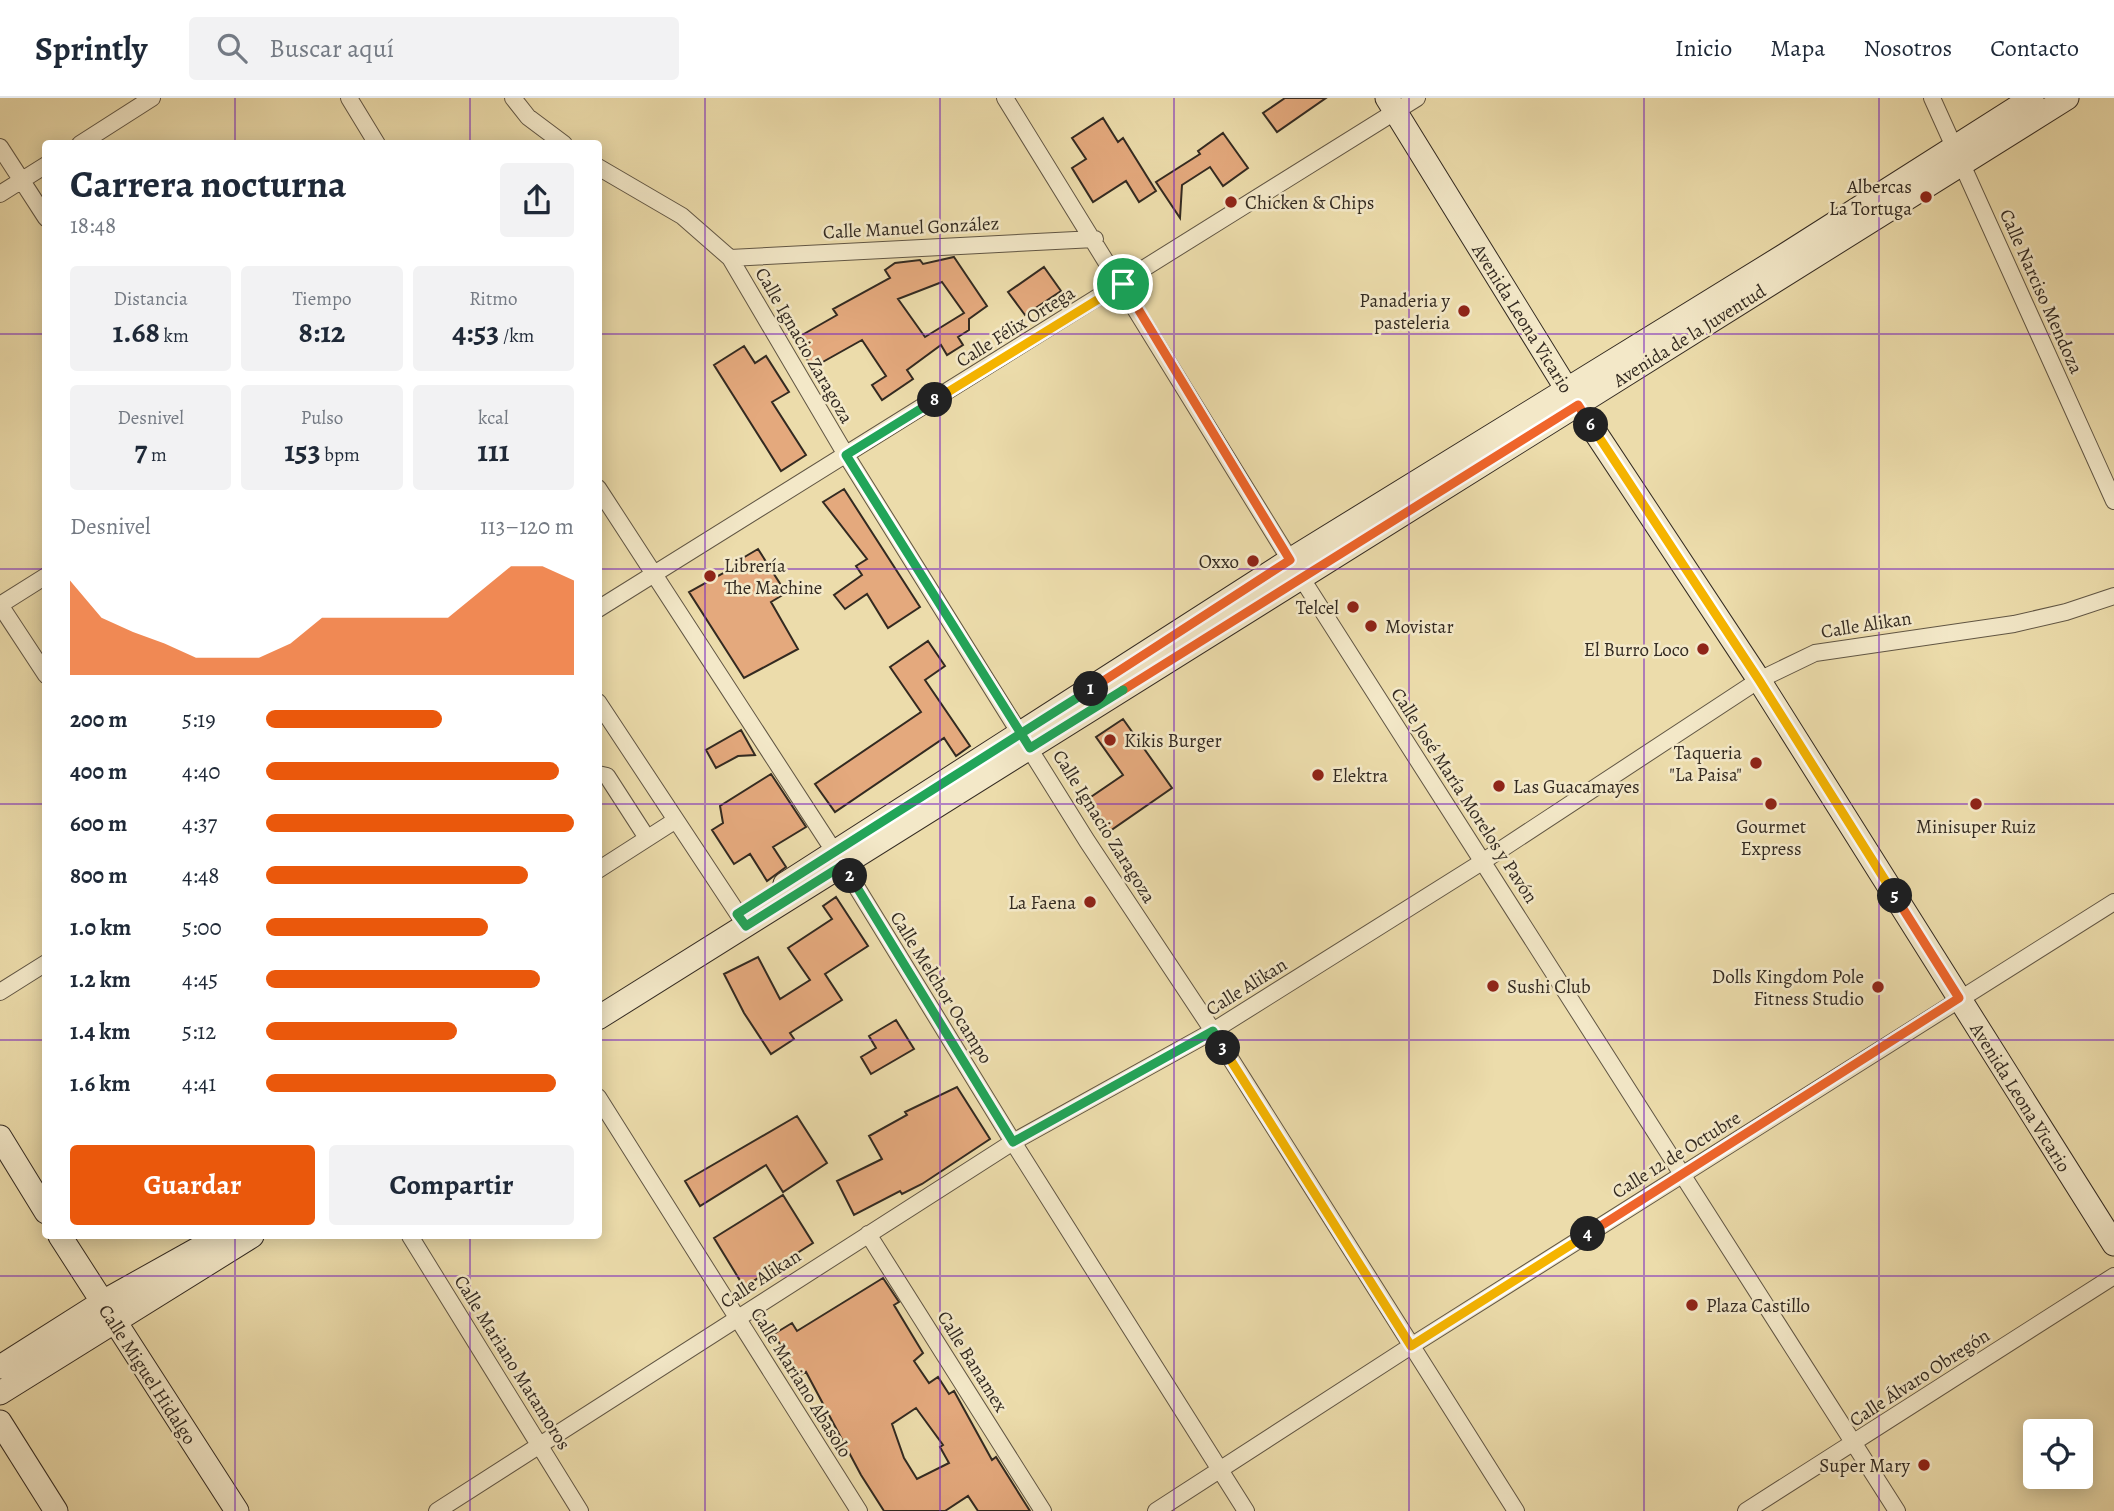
<!DOCTYPE html>
<html lang="es">
<head>
<meta charset="utf-8">
<style>
	:root { --surface:#fff; --page:#f2f2f3; --text:#1f2937; --muted:#747a83; --line:#e0e1e3; --accent:#ea580c }
	body { margin:0; font-family:Alegreya,serif; background:var(--page); color:var(--text); height:100vh; display:flex; flex-direction:column; font-size:26px; white-space:nowrap }
	* { box-sizing:border-box; margin:0 }
	p { font-size:23px; color:var(--muted) }
	.icon { flex:none; width:38px; height:38px; fill:none; stroke:currentColor; stroke-width:2; stroke-linecap:round; stroke-linejoin:round }
	.map { position:relative; flex:1; overflow:hidden }
	.sheet { position:absolute; left:42px; top:42px; width:560px; height:1099px; display:flex; flex-direction:column; background:var(--surface); border-radius:7px; box-shadow:0 4px 18px #0003 }
	.sheet>* { flex:none }
	.controls { position:absolute; left:2023px; top:1321px; display:grid; gap:14px }
	.controls a { display:grid; place-items:center; width:70px; height:70px; border-radius:7px; background:var(--surface); box-shadow:0 4px 18px #0003; font-size:35px }
	.pin { position:absolute; display:grid; place-items:center; width:60px; height:60px; color:#fff; margin:-30px; border:4px solid #fff; border-radius:50%; box-shadow:0 2px 7px #0007 }
	.km { position:absolute; width:35px; height:35px; margin:-18px; border-radius:50%; background:#222; color:#fff; font-size:19px; line-height:35px; text-align:center }
	.round { display:grid; place-items:center; flex:none; width:74px; height:74px; border-radius:7px; background:var(--page) }
	.overview { display:flex; align-items:center; justify-content:space-between; height:119px; padding:0 28px }
	h1 { font-size:38px; font-weight:700; line-height:52px }
	.metrics { display:grid; grid-template-columns:repeat(3,1fr); gap:10px; height:119px; padding:7px 28px }
	.metrics div { display:grid; align-content:center; border-radius:7px; background:var(--page); text-align:center }
	.metrics b { font-size:30px; font-weight:700 }
	.metrics small { font-size:19px; font-weight:400 }
	.metrics p { font-size:19px }
	.chart { height:196px; padding:14px 28px }
	.chart p { display:flex; justify-content:space-between }
	.chart svg { width:100%; height:126px; margin-top:7px; fill:var(--accent); opacity:.7 }
	.primary-button { display:flex; gap:14px; margin-top:auto; padding:14px 28px }
	.primary-button a { flex:1; height:80px; border-radius:7px; background:var(--accent); color:#fff; font-size:28px; font-weight:700; line-height:80px; text-align:center }
	.primary-button a+a { background:var(--page); color:var(--text) }
	ul { padding:0 28px; list-style:none; font-size:23px }
	li { display:grid; grid-template-columns:112px 84px 1fr; align-items:center; height:52px }
	li i { height:18px; border-radius:9px; background:var(--accent) }
	header { display:flex; align-items:center; gap:42px; box-sizing:border-box; height:98px; padding:0 35px; background:var(--surface); border-bottom:2px solid var(--line) }
	header strong { font-size:33px }
	nav { display:flex; gap:38px; margin-inline-start:auto; font-size:24px }
	.search { width:490px; height:63px; background:var(--page); display:flex; align-items:center; gap:18px; box-sizing:border-box; padding:0 24px; border-radius:7px; color:var(--muted); font-size:26px }
	.map>svg:first-child { display:block }
</style>
</head>
<body>
<header>
<strong>Sprintly</strong>
<div class="search"><svg class="icon" aria-label="search" viewBox="0 0 24 24"><circle cx="10" cy="10" r="6"/><path d="M15 15l6 6"/></svg>Buscar aquí</div>
<nav><a>Inicio</a><a>Mapa</a><a>Nosotros</a><a>Contacto</a></nav>
</header>
<div class="map">
<svg width="2114" height="1413" viewBox="0 0 2114 1413">
	<rect width="100%" height="100%" fill="#ecdcab"/>
	<filter id="stains"><feTurbulence type="fractalNoise" baseFrequency=".00286" numOctaves="4"/><feColorMatrix values="0 0 0 0 .2 0 0 0 0 .09 0 0 0 0 .02 0 0 0 .5 -.17"/></filter>
	<radialGradient id="worn" r=".72"><stop offset=".6" stop-color="#630" stop-opacity="0"/><stop offset="1" stop-color="#630" stop-opacity=".3"/></radialGradient>
	<path fill="#e4a97d" stroke="#332a21" stroke-width="2" fill-rule="evenodd" d="M1285,0H1326L1277,34L1263,15Z
		M1103,20L1118,44L1123,40L1156,93L1139,104L1126,83L1093,104L1072,70L1086,61L1072,40Z
		M1223,35L1248,70L1223,88L1210,69L1182,87L1180,120L1156,84L1200,56L1198,53Z
		M954,159L987,208L969,221V232L958,239L963,247L947,257L941,247L907,272L913,281L882,302L872,287L886,278L862,242L812,270L795,241L837,217L833,211L890,180L885,172L895,165L920,162L923,166ZM942,184L964,215L925,239L898,201Z
		M1044,169L1061,193L1025,217L1008,194Z
		M744,248L755,265L766,258L789,294L772,304L806,357L781,373L714,267Z
		M844,391L920,509L888,530L867,496L845,511L834,497L862,477L856,468L867,461L823,404Z
		M758,451L786,495L771,504L798,551L744,580L689,494L738,467L736,464Z
		M928,543L945,568L925,582L970,648L956,658L944,640L835,714L815,686L921,614L890,569Z
		M1123,621L1172,690L1107,735L1085,703L1123,677L1096,639Z
		M741,632L755,657L738,658L716,670L706,652Z
		M771,676L806,729L773,749L786,769L767,783L750,756L734,766L712,732L723,725L720,708Z
		M836,799L868,848L825,876L842,902L790,935L794,941L771,956L744,915L724,876L758,859L780,901L810,882L788,850L832,821L823,808Z
		M896,922L914,951L871,976L861,959L876,950L869,938Z
		M957,989L990,1041L922,1086L902,1096L900,1093L854,1117L837,1083L882,1061L869,1038L907,1017L905,1014Z
		M797,1018L827,1065L783,1094L766,1067L700,1108L685,1083Z
		M783,1097L813,1145L744,1189L714,1140Z
		M883,1180L899,1204L894,1207L923,1255L914,1263L929,1285L938,1279L949,1296L954,1293L992,1362L996,1359L1030,1413H978L968,1398L945,1413H884L861,1377L806,1274L799,1278L774,1236L792,1225L797,1233ZM916,1310L943,1347L940,1349L949,1365L917,1381L904,1360L892,1326Z"/>
	<g fill="none" stroke-linecap="round" stroke-linejoin="round">
		<defs>
			<path id="street" d="M349,0L377,46
				M513,0L528,19L564,46
				M1005,0L1290,462L1897,1413
				M1932,0L2114,403
				M80,46L152,0
				M0,49L46,120
				M598,69L682,118L730,160L846,357L1087,743L1213,933L1516,1413
				M0,96L46,67
				M730,160L1095,141
				M598,390L843,767L1013,1044L1246,1413
				M0,507L46,577
				M0,507L46,478
				M598,511L1417,0
				M598,604L746,828
				M598,676L607,678L647,740
				M598,772L676,722
				M0,894L46,865
				M598,999L859,1413
				M868,1136L1043,1413
				M410,1138L580,1413
				M437,1413L1013,1044L1213,933L1482,764L1759,582L1815,555L2014,526L2066,514L2114,498
				M1156,1413L1411,1248L2114,804
				M1746,1413L2114,1178"/>
			<path id="secondary" d="M1387,0L1566,290L1759,582L2114,1146
				M785,786L1290,462L1785,157L2032,0
				M598,920L2067,0
				M0,1039L46,1114
				M60,1138L237,1413
				M0,1269L101,1205L221,1138
				M0,1295L252,1138
				M0,1324L56,1413"/>
		</defs>
		<use href="#street" stroke="#615644" stroke-width="18"/>
		<use href="#secondary" stroke="#332a21" stroke-width="25"/>
		<use href="#street" stroke="#f3e8c8" stroke-width="16"/>
		<use href="#secondary" stroke="#f3e8c8" stroke-width="23"/>
	</g>
	<g fill="none" stroke-linecap="round" stroke-linejoin="round">
		<defs>
			<path id="split-1" d="M1091,591L1290,462L1123,186"/>
			<path id="split-2" d="M850,778L843,767L746,828L737,816L1091,591"/>
			<path id="split-3" d="M850,778L1013,1044L1213,933L1223,950"/>
			<path id="split-4" d="M1223,950L1411,1248L1588,1136"/>
			<path id="split-5" d="M1588,1136L1959,900L1895,798"/>
			<path id="split-6" d="M1591,327L1759,582L1895,798"/>
			<path id="split-7" d="M1123,592L1578,307L1591,327"/>
			<path id="split-8" d="M935,302L846,357L1030,650L1123,592"/>
			<path id="split-9" d="M935,302L1123,186"/>
		</defs>
		<use href="#split-1" stroke="#fff" stroke-width="14"/>
		<use href="#split-2" stroke="#fff" stroke-width="14"/>
		<use href="#split-3" stroke="#fff" stroke-width="14"/>
		<use href="#split-4" stroke="#fff" stroke-width="14"/>
		<use href="#split-5" stroke="#fff" stroke-width="14"/>
		<use href="#split-6" stroke="#fff" stroke-width="14"/>
		<use href="#split-7" stroke="#fff" stroke-width="14"/>
		<use href="#split-8" stroke="#fff" stroke-width="14"/>
		<use href="#split-9" stroke="#fff" stroke-width="14"/>
		<use href="#split-1" stroke="#f0652b" stroke-width="9"/>
		<use href="#split-2" stroke="#22a559" stroke-width="9"/>
		<use href="#split-3" stroke="#22a559" stroke-width="9"/>
		<use href="#split-4" stroke="#f5b400" stroke-width="9"/>
		<use href="#split-5" stroke="#f0652b" stroke-width="9"/>
		<use href="#split-6" stroke="#f5b400" stroke-width="9"/>
		<use href="#split-7" stroke="#f0652b" stroke-width="9"/>
		<use href="#split-8" stroke="#22a559" stroke-width="9"/>
		<use href="#split-9" stroke="#f5b400" stroke-width="9"/>
	</g>
	<path fill="none" stroke="#7b2cbf" stroke-width="2" stroke-opacity="0.55" d="M235,0V46M470,0V46M705,0V1413M940,0V1413M1174,0V1413M1409,0V1413M1644,0V1413M1879,0V1413M0,236H46M598,236H2114M0,471H46M598,471H2114M0,706H46M598,706H2114M0,942H46M598,942H2114M235,1138V1413M470,1138V1413M0,1178H2114"/>
	<g fill="#8f2418" stroke="#f3e8c8" stroke-width="2.5">
		<circle cx="1926" cy="99" r="7"/>
		<circle cx="1231" cy="104" r="7"/>
		<circle cx="1464" cy="213" r="7"/>
		<circle cx="1253" cy="463" r="7"/>
		<circle cx="710" cy="478" r="7"/>
		<circle cx="1353" cy="509" r="7"/>
		<circle cx="1371" cy="528" r="7"/>
		<circle cx="1703" cy="551" r="7"/>
		<circle cx="1110" cy="642" r="7"/>
		<circle cx="1756" cy="665" r="7"/>
		<circle cx="1318" cy="677" r="7"/>
		<circle cx="1499" cy="688" r="7"/>
		<circle cx="1771" cy="706" r="7"/>
		<circle cx="1976" cy="706" r="7"/>
		<circle cx="1090" cy="804" r="7"/>
		<circle cx="1493" cy="888" r="7"/>
		<circle cx="1878" cy="889" r="7"/>
		<circle cx="1692" cy="1207" r="7"/>
		<circle cx="1924" cy="1367" r="7"/>
	</g>
	<g text-anchor="middle" stroke-width="5" stroke-linejoin="round" paint-order="stroke">
		<g font-size="19" fill="#332a21" stroke="#f3e8c8" text-anchor="end">
			<text x="1912" y="95">Albercas<tspan x="1912" dy="22">La Tortuga</tspan></text>
			<text x="1245" y="111" text-anchor="start">Chicken &amp; Chips</text>
			<text x="1450" y="209">Panaderia y<tspan x="1450" dy="22">pasteleria</tspan></text>
			<text x="1239" y="470">Oxxo</text>
			<text x="724" y="474" text-anchor="start">Librería<tspan x="724" dy="22">The Machine</tspan></text>
			<text x="1339" y="516">Telcel</text>
			<text x="1385" y="535" text-anchor="start">Movistar</text>
			<text x="1689" y="558">El Burro Loco</text>
			<text x="1124" y="649" text-anchor="start">Kikis Burger</text>
			<text x="1742" y="661">Taqueria<tspan x="1742" dy="22">"La Paisa"</tspan></text>
			<text x="1332" y="684" text-anchor="start">Elektra</text>
			<text x="1513" y="695" text-anchor="start">Las Guacamayes</text>
			<text x="1771" y="735" text-anchor="middle">Gourmet<tspan x="1771" dy="22">Express</tspan></text>
			<text x="1976" y="735" text-anchor="middle">Minisuper Ruiz</text>
			<text x="1076" y="811">La Faena</text>
			<text x="1864" y="885">Dolls Kingdom Pole<tspan x="1864" dy="22">Fitness Studio</tspan></text>
			<text x="1507" y="895" text-anchor="start">Sushi Club</text>
			<text x="1706" y="1214" text-anchor="start">Plaza Castillo</text>
			<text x="1910" y="1374">Super Mary</text>
		</g>
		<g font-size="19" fill="#332a21" stroke="#f3e8c8">
			<text transform="translate(911 129) rotate(-3)" y="7">Calle Manuel González</text>
			<text transform="translate(2042 193) rotate(66)" y="7">Calle Narciso Mendoza</text>
			<text transform="translate(1523 220) rotate(58)" y="7">Avenida Leona Vicario</text>
			<text transform="translate(1015 228) rotate(-32)" y="7">Calle Félix Ortega</text>
			<text transform="translate(1689 237) rotate(-32)" y="7">Avenida de la Juventud</text>
			<text transform="translate(805 247) rotate(60)" y="7">Calle Ignacio Zaragoza</text>
			<text transform="translate(1866 526) rotate(-9)" y="7">Calle Alikan</text>
			<text transform="translate(1465 697) rotate(57)" y="7">Calle José María Morelos y Pavón</text>
			<text transform="translate(1105 728) rotate(58)" y="7">Calle Ignacio Zaragoza</text>
			<text transform="translate(1246 888) rotate(-32)" y="7">Calle Alikan</text>
			<text transform="translate(942 889) rotate(58)" y="7">Calle Melchor Ocampo</text>
			<text transform="translate(2021 999) rotate(58)" y="7">Avenida Leona Vicario</text>
			<text transform="translate(1676 1056) rotate(-32)" y="7">Calle 12 de Octubre</text>
			<text transform="translate(760 1180) rotate(-33)" y="7">Calle Alikan</text>
			<text transform="translate(973 1263) rotate(58)" y="7">Calle Banamex</text>
			<text transform="translate(513 1264) rotate(58)" y="7">Calle Mariano Matamoros</text>
			<text transform="translate(148 1276) rotate(57)" y="7">Calle Miguel Hidalgo</text>
			<text transform="translate(1919 1279) rotate(-33)" y="7">Calle Álvaro Obregón</text>
			<text transform="translate(802 1284) rotate(58)" y="7">Calle Mariano Abasolo</text>
		</g>
	</g>
	<rect width="100%" height="100%" filter="url(#stains)"/>
	<rect width="100%" height="100%" fill="url(#worn)"/>
</svg>
<div class="controls">
<a><svg class="icon" aria-label="locate" viewBox="0 0 24 24"><circle cx="12" cy="12" r="6"/><path d="M12 2v4M12 18v4M2 12h4M18 12h4"/></svg></a>
</div>
<div class="pin" style="left:1123px;top:186px;background:#1e9e55"><svg class="icon" aria-label="arrive" viewBox="0 0 24 24"><path d="M6 21V4h12l-3 4 3 4H6"/></svg></div>
<b class="km" style="left:1091px;top:591px">1</b>
<b class="km" style="left:850px;top:778px">2</b>
<b class="km" style="left:1223px;top:950px">3</b>
<b class="km" style="left:1588px;top:1136px">4</b>
<b class="km" style="left:1895px;top:798px">5</b>
<b class="km" style="left:1591px;top:327px">6</b>
<b class="km" style="left:935px;top:302px">8</b>
<section class="sheet">
<div class="overview"><div><h1>Carrera nocturna</h1><p>18:48</p></div><a class="round"><svg class="icon" aria-label="share" viewBox="0 0 24 24"><path d="M12 15V3M7 8l5-5 5 5M5 13v7h14v-7"/></svg></a></div>
<div class="metrics">
<div><p>Distancia</p><b>1.68<small> km</small></b></div>
<div><p>Tiempo</p><b>8:12</b></div>
<div><p>Ritmo</p><b>4:53<small> /km</small></b></div>
</div>
<div class="metrics">
<div><p>Desnivel</p><b>7<small> m</small></b></div>
<div><p>Pulso</p><b>153<small> bpm</small></b></div>
<div><p>kcal</p><b>111</b></div>
</div>
<div class="chart"><p><span>Desnivel</span>113–120 m</p>
<svg viewBox="0 0 160 44" preserveAspectRatio="none"><path d="M0 44V11L10 24L20 29L30 33L40 38L50 38L60 38L70 33L80 24L90 24L100 24L110 24L120 24L130 15L140 6L150 6L160 11V44z"/></svg>
</div>
<ul>
<li><b>200 m</b>5:19<i style="width:57%"></i></li>
<li><b>400 m</b>4:40<i style="width:95%"></i></li>
<li><b>600 m</b>4:37<i style="width:100%"></i></li>
<li><b>800 m</b>4:48<i style="width:85%"></i></li>
<li><b>1.0 km</b>5:00<i style="width:72%"></i></li>
<li><b>1.2 km</b>4:45<i style="width:89%"></i></li>
<li><b>1.4 km</b>5:12<i style="width:62%"></i></li>
<li><b>1.6 km</b>4:41<i style="width:94%"></i></li>
</ul>
<div class="primary-button"><a>Guardar</a><a>Compartir</a></div>
</section>
</div>
</body>
</html>
